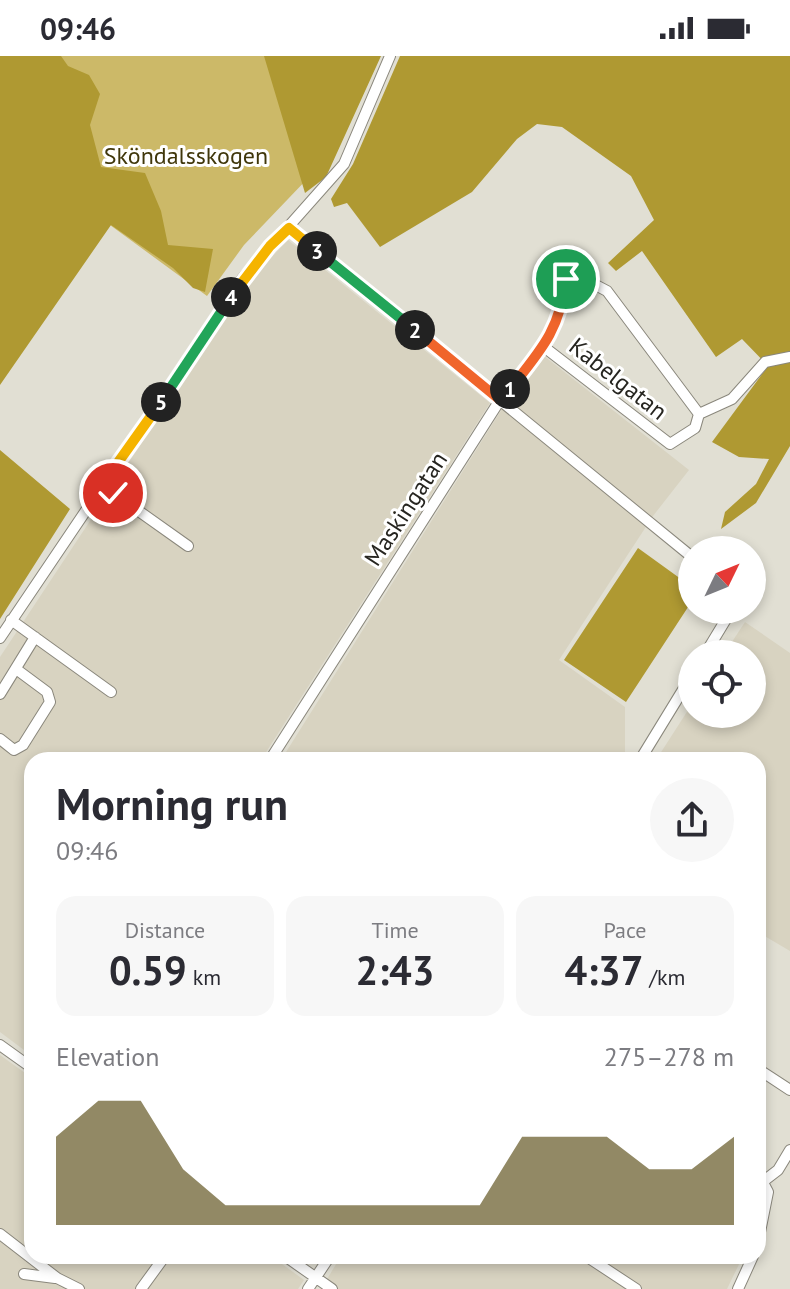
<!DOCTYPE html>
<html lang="en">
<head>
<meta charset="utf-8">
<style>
	:root { --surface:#fff; --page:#f7f7f7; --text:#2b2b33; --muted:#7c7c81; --accent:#645825 }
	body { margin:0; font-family:"PT Sans",sans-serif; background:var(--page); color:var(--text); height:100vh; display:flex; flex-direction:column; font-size:30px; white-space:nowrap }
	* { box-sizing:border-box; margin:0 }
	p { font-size:26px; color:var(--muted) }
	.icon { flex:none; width:44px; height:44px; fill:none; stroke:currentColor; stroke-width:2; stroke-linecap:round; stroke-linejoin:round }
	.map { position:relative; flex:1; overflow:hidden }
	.side { position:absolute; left:24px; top:696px; width:742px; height:512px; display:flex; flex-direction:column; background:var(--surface); border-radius:24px; box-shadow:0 4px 12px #0003 }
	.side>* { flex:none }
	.needle { width:52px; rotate:47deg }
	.fabs { position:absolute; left:678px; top:480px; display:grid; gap:16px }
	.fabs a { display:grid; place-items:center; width:88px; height:88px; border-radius:50%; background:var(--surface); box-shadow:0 4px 12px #0003; font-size:40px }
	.pin { position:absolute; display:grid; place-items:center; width:68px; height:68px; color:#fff; margin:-34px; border:4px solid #fff; border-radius:50%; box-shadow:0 2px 8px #0007 }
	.km { position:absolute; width:40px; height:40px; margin:-20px; border-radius:50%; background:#222; color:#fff; font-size:22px; line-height:40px; text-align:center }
	.round { display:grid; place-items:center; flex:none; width:84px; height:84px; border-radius:42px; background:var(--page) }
	.head { display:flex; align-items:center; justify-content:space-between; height:136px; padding:0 32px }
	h1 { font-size:44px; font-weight:700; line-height:60px }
	.figures { display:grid; grid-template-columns:repeat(3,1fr); gap:12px; height:136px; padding:8px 32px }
	.figures div { display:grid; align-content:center; border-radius:20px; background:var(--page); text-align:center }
	.figures b { font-size:40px; font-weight:700 }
	.figures small { font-size:22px; font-weight:400 }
	.figures p { font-size:22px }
	.chart { height:224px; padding:16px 32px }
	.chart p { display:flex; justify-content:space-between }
	.chart svg { width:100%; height:144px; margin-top:8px; fill:var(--accent); opacity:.7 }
	.status { display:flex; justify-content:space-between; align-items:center; height:56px; padding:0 40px; background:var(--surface); direction:ltr }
	.status svg { height:22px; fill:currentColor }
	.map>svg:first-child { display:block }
</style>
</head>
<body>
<div class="status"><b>09:46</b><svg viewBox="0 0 49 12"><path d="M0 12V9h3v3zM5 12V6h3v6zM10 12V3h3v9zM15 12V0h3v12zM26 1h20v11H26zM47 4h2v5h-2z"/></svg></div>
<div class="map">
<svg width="790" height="1233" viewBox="0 0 790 1233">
	<rect width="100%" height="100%" fill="#e1dfd3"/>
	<path fill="#d8d3c1" d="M288,184L490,347L261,704H32V1000L0,976V601L248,226Z
		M544,300L689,414L653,460L559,604L625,651V704H281L507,345Z
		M745,566L790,597V895L758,876V704H656L692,648V658H752V598H724Z
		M0,999L32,1022V1200H271L304,1224L298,1233H0Z
		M341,1200H743L727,1233H321Z"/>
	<path fill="#ccb968" d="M0,0H358L310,120L244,189L207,240L110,169Z"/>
	<path fill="#af9932" d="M0,0H61L68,10L89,19L100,38L90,69L101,111L145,117L161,155L168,189L213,193L205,236L193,232L173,212L111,169L0,329Z
		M264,0H381L326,121L305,137Z
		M400,0H790V390L756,447L721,473L725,456L756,428L769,403L739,401L712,386L768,310L742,283L716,301L642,195L616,215L608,207L654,164L631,120L562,71L537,68L517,83L472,136L380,191L347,147L334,151L331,143L353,108Z
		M0,394L70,453L0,563Z
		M638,492L692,531V545L626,646L564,604Z"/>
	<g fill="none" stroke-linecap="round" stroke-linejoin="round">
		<defs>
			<path id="minor" d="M289,172L692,501
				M544,291L670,388L695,372L699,358
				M699,358L732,343L765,306L790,301
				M102,429L188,490
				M11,564L111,636
				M0,582L242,223L344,108L390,0
				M705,598L728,560L727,554
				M0,638L35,581
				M0,683L14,694L23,689L50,646L47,636L16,613
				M270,704L500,344C535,302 559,280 566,223L588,225L607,235L699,358
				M640,704L692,619
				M0,989L32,1012
				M758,1013L790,1034
				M758,1117L768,1136L758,1186
				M765,1124L778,1114L790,1094
				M0,1178L57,1222L79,1233
				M285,1200L332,1233
				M586,1200L636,1233
				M24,1218L55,1222
				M141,1233L165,1200
				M308,1233L330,1200
				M738,1233L753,1200"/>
		</defs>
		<use href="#minor" stroke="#8a877c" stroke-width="12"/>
		<use href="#minor" stroke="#fff" stroke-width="10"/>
	</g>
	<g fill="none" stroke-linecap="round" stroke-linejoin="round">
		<defs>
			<path id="split-1" d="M510,333C541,294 560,274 566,223"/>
			<path id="split-2" d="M415,274L500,344L510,333"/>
			<path id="split-3" d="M317,195L415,274"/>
			<path id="split-4" d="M231,241L270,190L289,172L317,195"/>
			<path id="split-5" d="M161,346L231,241"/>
			<path id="split-6" d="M113,437L102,429L161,346"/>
		</defs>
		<use href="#split-1" stroke="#fff" stroke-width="16"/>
		<use href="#split-2" stroke="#fff" stroke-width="16"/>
		<use href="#split-3" stroke="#fff" stroke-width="16"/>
		<use href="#split-4" stroke="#fff" stroke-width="16"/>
		<use href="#split-5" stroke="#fff" stroke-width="16"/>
		<use href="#split-6" stroke="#fff" stroke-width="16"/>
		<use href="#split-1" stroke="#f0652b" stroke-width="10"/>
		<use href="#split-2" stroke="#f0652b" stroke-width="10"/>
		<use href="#split-3" stroke="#22a559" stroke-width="10"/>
		<use href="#split-4" stroke="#f5b400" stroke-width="10"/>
		<use href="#split-5" stroke="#22a559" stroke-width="10"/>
		<use href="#split-6" stroke="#f5b400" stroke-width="10"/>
	</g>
	<g text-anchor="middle" stroke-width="6" stroke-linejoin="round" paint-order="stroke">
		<g font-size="24" fill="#40370b" stroke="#fff">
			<text x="186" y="108">Sköndalsskogen</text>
		</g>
		<g font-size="24" fill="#262520" stroke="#fff">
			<text transform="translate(618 323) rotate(38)" y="8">Kabelgatan</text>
			<text transform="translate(406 453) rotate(-57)" y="8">Maskingatan</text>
		</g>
	</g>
</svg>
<div class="fabs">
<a><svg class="needle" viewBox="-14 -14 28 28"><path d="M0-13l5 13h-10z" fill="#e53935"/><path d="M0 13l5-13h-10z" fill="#7c7c81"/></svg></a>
<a><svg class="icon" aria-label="locate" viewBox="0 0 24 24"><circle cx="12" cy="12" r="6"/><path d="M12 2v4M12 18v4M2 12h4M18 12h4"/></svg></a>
</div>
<div class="pin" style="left:566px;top:223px;background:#1e9e55"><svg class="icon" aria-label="arrive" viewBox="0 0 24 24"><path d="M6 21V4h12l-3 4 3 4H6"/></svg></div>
<div class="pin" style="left:113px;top:437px;background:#d93025"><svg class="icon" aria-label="check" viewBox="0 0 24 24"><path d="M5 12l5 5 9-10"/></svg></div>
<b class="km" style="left:510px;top:333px">1</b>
<b class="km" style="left:415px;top:274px">2</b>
<b class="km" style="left:317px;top:195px">3</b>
<b class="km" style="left:231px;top:241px">4</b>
<b class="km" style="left:161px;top:346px">5</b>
<section class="side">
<div class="head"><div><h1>Morning run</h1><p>09:46</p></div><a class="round"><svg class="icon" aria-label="share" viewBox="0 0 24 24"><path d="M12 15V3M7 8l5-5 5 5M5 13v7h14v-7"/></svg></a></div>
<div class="figures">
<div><p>Distance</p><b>0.59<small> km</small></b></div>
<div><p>Time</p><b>2:43</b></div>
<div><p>Pace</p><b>4:37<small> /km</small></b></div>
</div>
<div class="chart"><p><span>Elevation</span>275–278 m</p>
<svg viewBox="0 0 160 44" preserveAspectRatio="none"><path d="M0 44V17L10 6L20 6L30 27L40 38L50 38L60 38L70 38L80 38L90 38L100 38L110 17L120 17L130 17L140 27L150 27L160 17V44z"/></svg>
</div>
</section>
</div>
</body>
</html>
